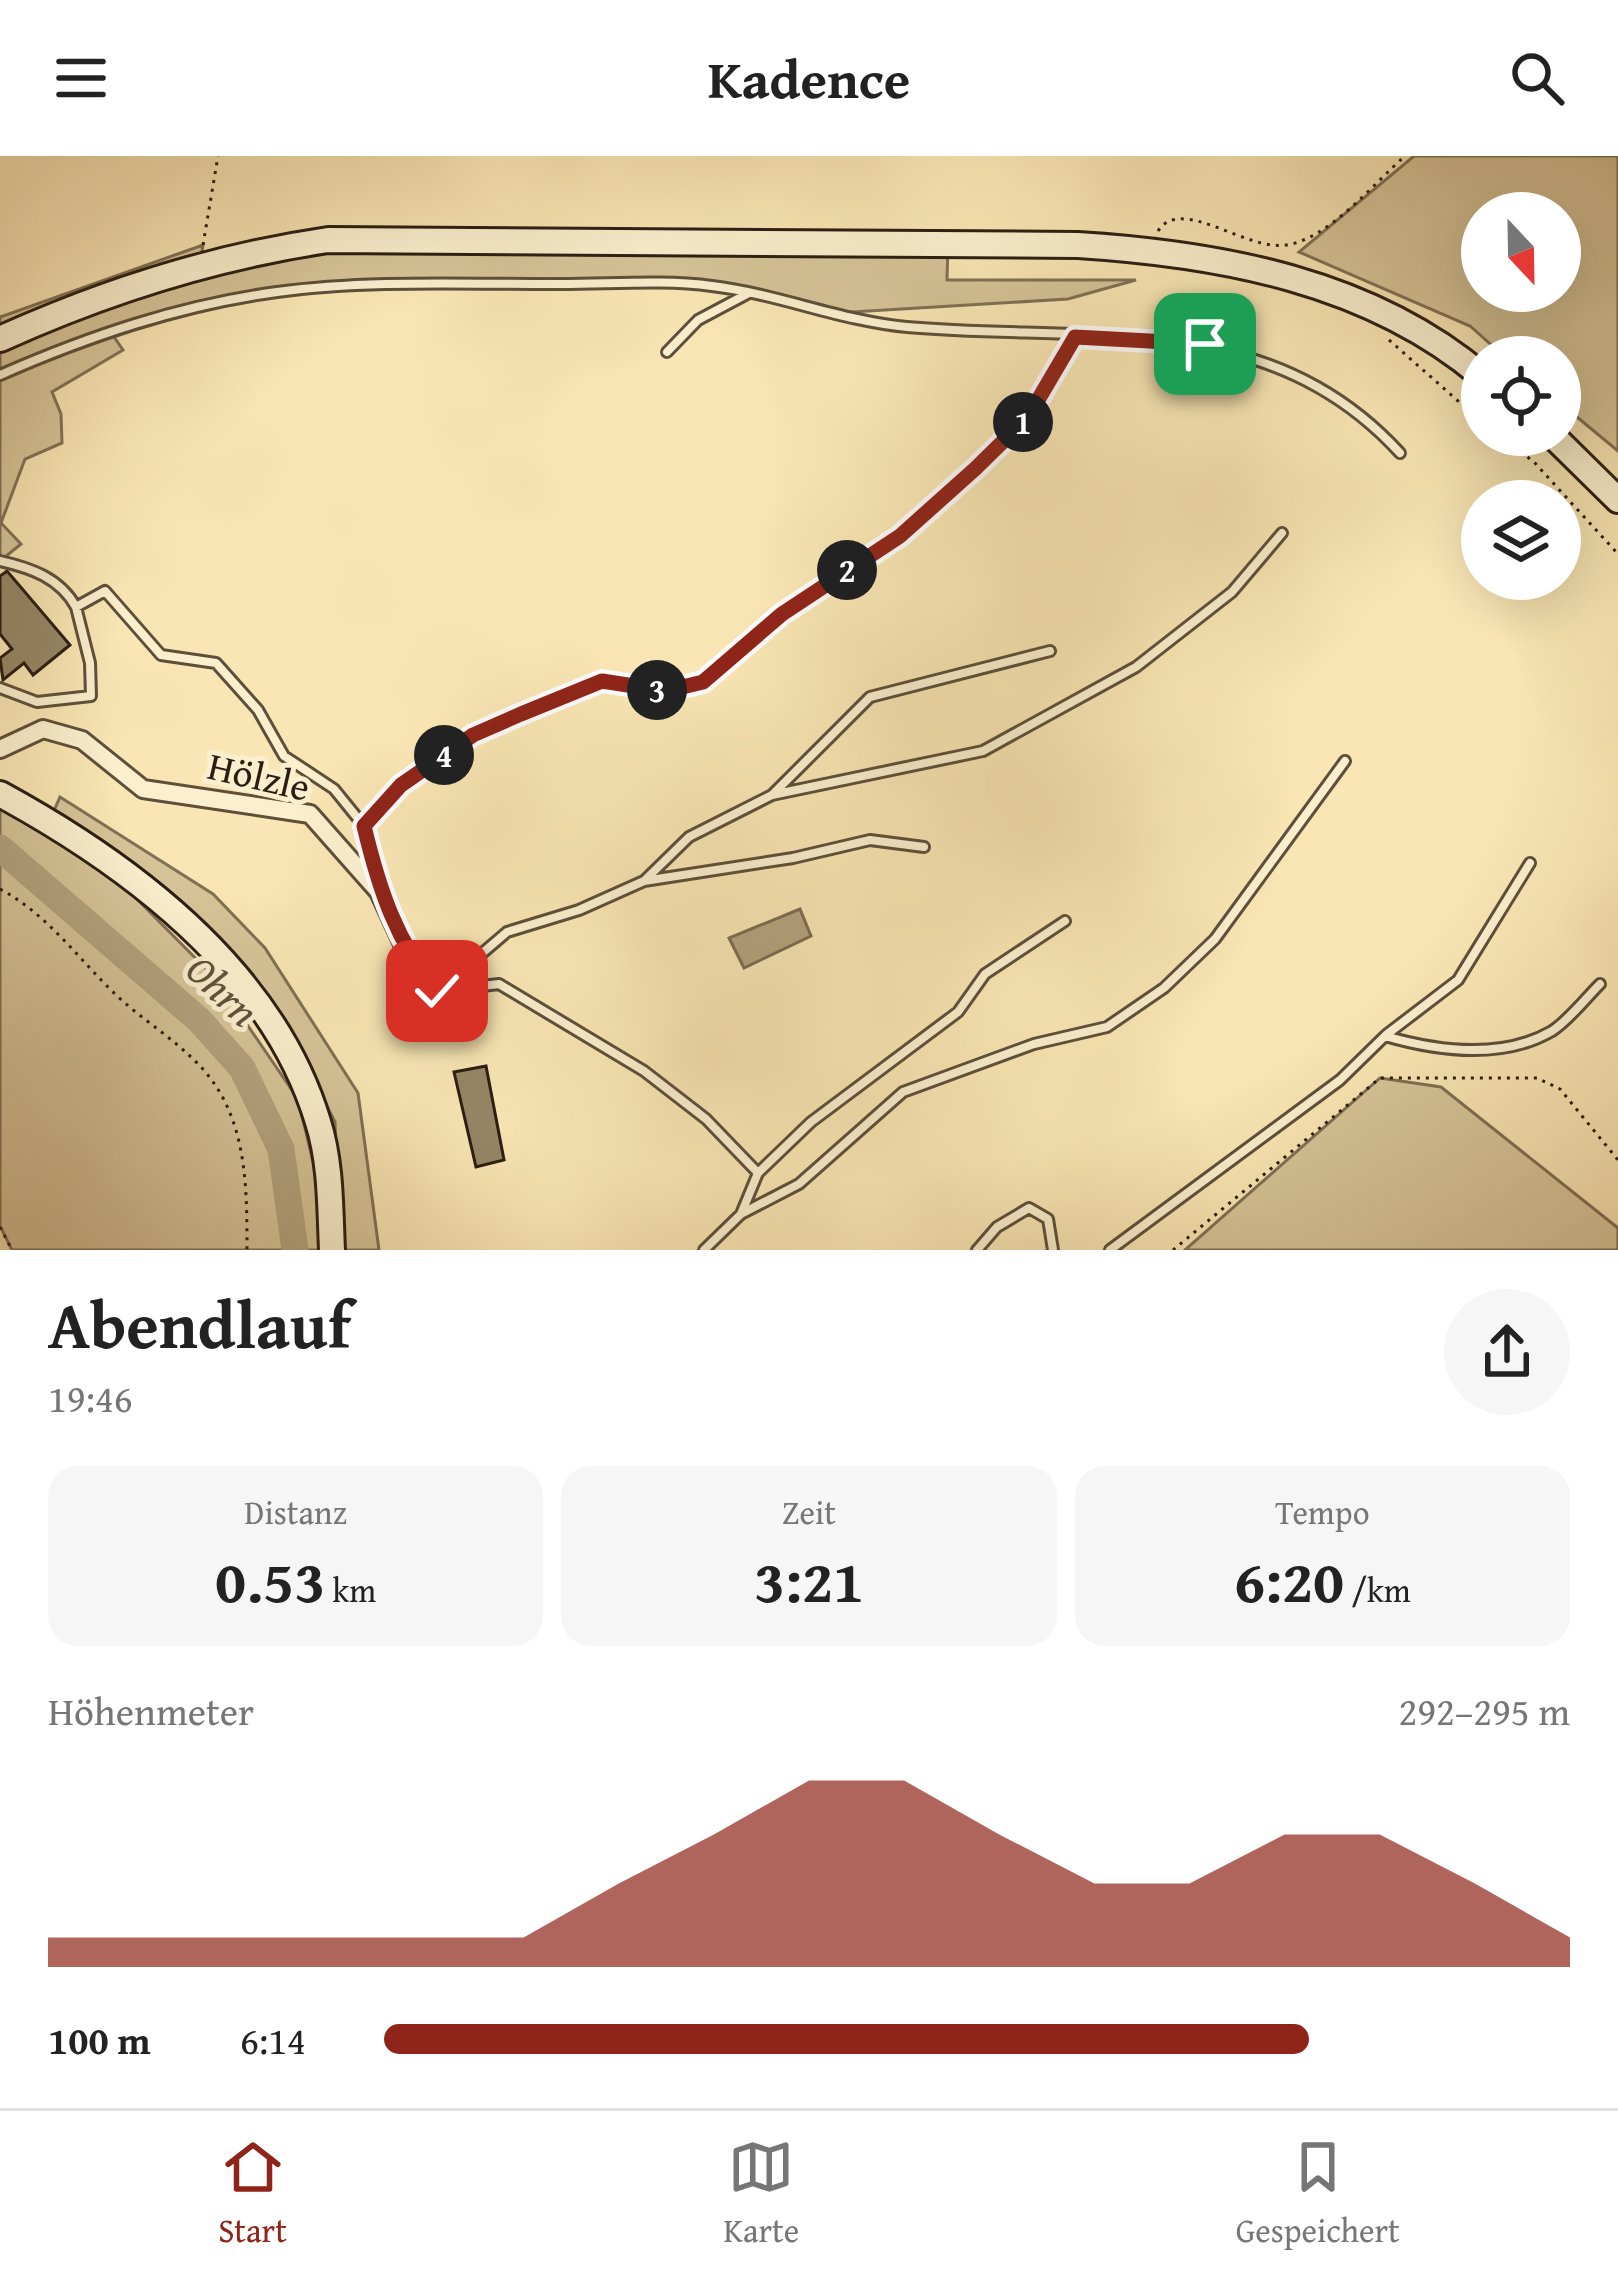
<!DOCTYPE html>
<html lang="de">
<head>
<meta charset="utf-8">
<style>
	:root { --surface:#fff; --page:#f6f6f6; --text:#222; --muted:#767676; --line:#e0e0e0; --accent:#8f2418 }
	body { margin:0; font-family:"Gentium Book Plus",serif; background:var(--page); color:var(--text); height:100vh; display:flex; flex-direction:column; font-size:45px; white-space:nowrap }
	* { box-sizing:border-box; margin:0 }
	p { font-size:39px; color:var(--muted) }
	.icon { flex:none; width:66px; height:66px; fill:none; stroke:currentColor; stroke-width:2; stroke-linecap:round; stroke-linejoin:round }
	.map { position:relative; height:1094px; overflow:hidden }
	.side { display:flex; flex-direction:column; background:var(--surface); flex:1 }
	.side>* { flex:none }
	.needle { width:78px; rotate:158deg }
	.tools { position:absolute; left:1461px; top:36px; display:grid; gap:24px }
	.tools a { display:grid; place-items:center; width:120px; height:120px; border-radius:50%; background:var(--surface); box-shadow:0 12px 48px #0002; font-size:60px }
	.pin { position:absolute; display:grid; place-items:center; width:102px; height:102px; color:#fff; margin:-51px; border-radius:24px; box-shadow:0 6px 18px #0006 }
	.km { position:absolute; width:60px; height:60px; margin:-30px; border-radius:50%; background:#222; color:#fff; font-size:33px; line-height:60px; text-align:center }
	.round { display:grid; place-items:center; flex:none; width:126px; height:126px; border-radius:63px; background:var(--page) }
	.head { display:flex; align-items:center; justify-content:space-between; height:204px; padding:0 48px }
	h1 { font-size:66px; font-weight:600; line-height:90px }
	.stats { display:grid; grid-template-columns:repeat(3,1fr); gap:18px; height:204px; padding:12px 48px }
	.stats div { display:grid; align-content:center; border-radius:30px; background:var(--page); text-align:center }
	.stats b { font-size:60px; font-weight:600 }
	.stats small { font-size:33px; font-weight:400 }
	.stats p { font-size:33px }
	.chart { height:336px; padding:24px 48px }
	.chart p { display:flex; justify-content:space-between }
	.chart svg { width:100%; height:216px; margin-top:12px; fill:var(--accent); opacity:.7 }
	ul { padding:0 48px; list-style:none; font-size:39px }
	li { display:grid; grid-template-columns:192px 144px 1fr; align-items:center; height:90px }
	li i { height:30px; border-radius:15px; background:var(--accent) }
	header { display:flex; justify-content:space-between; align-items:center; height:156px; padding:0 48px; background:var(--surface); font-size:54px; font-weight:600 }
	.tabs { display:flex; justify-content:space-around; align-items:center; height:168px; border-top:3px solid var(--line); background:var(--surface); font-size:33px; color:var(--muted) }
	.tabs a { display:grid; justify-items:center; gap:6px }
	.tabs .selected { color:var(--accent) }
	.map>svg:first-child { display:block }
</style>
</head>
<body>
<header><svg class="icon" aria-label="menu" viewBox="0 0 24 24"><path d="M4 6h16M4 12h16M4 18h16"/></svg>Kadence<svg class="icon" aria-label="search" viewBox="0 0 24 24"><circle cx="10" cy="10" r="6"/><path d="M15 15l6 6"/></svg></header>
<div class="map">
<svg width="1618" height="1094" viewBox="0 0 1618 1094">
	<rect width="100%" height="100%" fill="#f9e6b4"/>
	<filter id="stains"><feTurbulence type="fractalNoise" baseFrequency=".00167" numOctaves="4"/><feColorMatrix values="0 0 0 0 .2 0 0 0 0 .09 0 0 0 0 .02 0 0 0 .5 -.17"/></filter>
	<radialGradient id="worn" r=".72"><stop offset=".6" stop-color="#630" stop-opacity="0"/><stop offset="1" stop-color="#630" stop-opacity=".3"/></radialGradient>
	<path fill="#d6c498" stroke="#807055" stroke-width="3" fill-rule="evenodd" d="M1414,0H1618V295L1560,247V201H1505L1470,170L1299,96ZM1482,57H1560V135H1482Z
		M948,88L947,124H1136L1068,143L835,157L710,129L454,128L275,136L110,175L123,194L52,236L61,258L62,287L25,303L1,367L21,388L0,405V161L203,89L200,108L258,95Z
		M60,641L213,738L265,792L358,937L379,1094H340L335,966L293,885L53,657Z
		M0,646L118,724L216,823L298,943L323,1048V1094H12L0,1070Z
		M1380,922L1441,931L1618,1072V1094H1185Z"/>
	<path fill="#b3a27d" stroke="#7c6d52" stroke-width="3" d="M800,753L811,780L744,812L729,782Z"/>
	<g fill="none" stroke-linecap="round" stroke-linejoin="round">
		<path stroke="#b3a27d" stroke-width="27" d="M0,692L199,864L242,912L281,993L295,1094"/>
	</g>
	<path fill="#968666" stroke="#2a1d12" stroke-width="3" d="M7,415L70,489L33,519L24,507L3,524L0,502L12,493L0,478V420Z
		M486,910L504,1004L476,1011L454,916Z"/>
	<g fill="none" stroke-linecap="round" stroke-linejoin="round">
		<defs>
			<path id="lane" d="M667,196L698,164L747,138
				M0,219C89,180 180,149 277,136C366,124 459,128 549,128C602,129 659,123 712,130C778,138 841,165 907,171C1087,187 1266,151 1400,297
				M0,405C31,412 60,422 76,451
				M0,532L37,546L91,540L90,507L76,451L105,435L161,499L216,507L258,554L284,600L334,633L364,670
				M772,639L983,595L1136,511L1232,436L1282,377
				M645,724L689,681L772,639L870,541L1050,495
				M378,729L364,670L401,629L473,579L521,558L602,525L666,535L703,527L782,458L900,379L976,312L1028,261L1075,181
				M439,834L507,776L579,754L644,725L793,702L870,684L924,691
				M439,835L499,828L644,915L706,963L758,1017L741,1058L704,1094
				M1386,879L1458,824L1530,707
				M758,1017L811,966L958,856L985,818L1065,765
				M741,1058L799,1028L903,936L1034,888L1107,871L1164,832L1215,783L1345,605
				M977,1094L997,1071L1029,1052L1048,1063L1053,1094
				M1110,1094L1340,924L1385,880C1437,895 1502,904 1552,875C1569,864 1585,843 1600,828"/>
			<path id="street" d="M0,593L43,573L82,584L143,633L310,658L379,736L408,799L437,835"/>
			<path id="secondary" d="M0,183C106,135 213,101 328,84L1078,89C1220,98 1370,125 1482,220
				M1552,279L1618,344
				M0,638C132,710 273,816 318,966C331,1007 330,1052 332,1094"/>
		</defs>
		<use href="#lane" stroke="#5e4f3a" stroke-width="14"/>
		<use href="#street" stroke="#5e4f3a" stroke-width="22"/>
		<use href="#secondary" stroke="#2a1d12" stroke-width="30"/>
		<path stroke="#2a1d12" stroke-width="3" stroke-dasharray="3 6" stroke-linecap="butt" d="M1158,75C1181,39 1245,95 1286,89C1329,83 1374,27 1405,0
			M203,89L218,0
			M1389,184L1482,266
			M1499,279L1534,306L1618,398
			M0,733C45,757 74,797 109,832C135,859 168,878 194,904C247,954 247,1026 247,1094
			M0,1071L12,1094
			M1173,1094L1380,922H1537L1560,933L1618,1004"/>
		<use href="#lane" stroke="#fbefce" stroke-width="8"/>
		<use href="#street" stroke="#fbefce" stroke-width="16"/>
		<use href="#secondary" stroke="#fbefce" stroke-width="24"/>
	</g>
	<g fill="none" stroke-linecap="round" stroke-linejoin="round">
		<defs>
			<path id="route" d="M437,835C396,785 379,733 364,670L401,629L473,579L521,558L602,525L666,535L703,526L782,458L900,380L976,312L1028,261L1075,181L1205,188"/>
		</defs>
		<use href="#route" stroke="#fff" stroke-width="24"/>
		<use href="#route" stroke="#8f2418" stroke-width="15"/>
	</g>
	<g text-anchor="middle" stroke-width="10" stroke-linejoin="round" paint-order="stroke">
		<g font-size="39" fill="#2a1d12" stroke="#fbefce">
			<text transform="translate(259 620) rotate(13)" y="14">Hölzle</text>
		</g>
		<g font-size="42" font-style="italic" fill="#61523d" stroke="#fbefce">
			<text transform="translate(223 834) rotate(44)" y="15">Ohrn</text>
		</g>
	</g>
	<rect width="100%" height="100%" filter="url(#stains)"/>
	<rect width="100%" height="100%" fill="url(#worn)"/>
</svg>
<div class="tools">
<a><svg class="needle" viewBox="-14 -14 28 28"><path d="M0-13l5 13h-10z" fill="#e53935"/><path d="M0 13l5-13h-10z" fill="#767676"/></svg></a>
<a><svg class="icon" aria-label="locate" viewBox="0 0 24 24"><circle cx="12" cy="12" r="6"/><path d="M12 2v4M12 18v4M2 12h4M18 12h4"/></svg></a>
<a><svg class="icon" aria-label="layers" viewBox="0 0 24 24"><path d="M12 4l9 5-9 5-9-5zM3 14l9 5 9-5"/></svg></a>
</div>
<div class="pin" style="left:1205px;top:188px;background:#1e9e55"><svg class="icon" aria-label="arrive" viewBox="0 0 24 24"><path d="M6 21V4h12l-3 4 3 4H6"/></svg></div>
<div class="pin" style="left:437px;top:835px;background:#d93025"><svg class="icon" aria-label="check" viewBox="0 0 24 24"><path d="M5 12l5 5 9-10"/></svg></div>
<b class="km" style="left:1023px;top:266px">1</b>
<b class="km" style="left:847px;top:414px">2</b>
<b class="km" style="left:657px;top:534px">3</b>
<b class="km" style="left:444px;top:599px">4</b>
</div>
<section class="side">
<div class="head"><div><h1>Abendlauf</h1><p>19:46</p></div><a class="round"><svg class="icon" aria-label="share" viewBox="0 0 24 24"><path d="M12 15V3M7 8l5-5 5 5M5 13v7h14v-7"/></svg></a></div>
<div class="stats">
<div><p>Distanz</p><b>0.53<small> km</small></b></div>
<div><p>Zeit</p><b>3:21</b></div>
<div><p>Tempo</p><b>6:20<small> /km</small></b></div>
</div>
<div class="chart"><p><span>Höhenmeter</span>292–295 m</p>
<svg viewBox="0 0 160 44" preserveAspectRatio="none"><path d="M0 44V38L10 38L20 38L30 38L40 38L50 38L60 27L70 17L80 6L90 6L100 17L110 27L120 27L130 17L140 17L150 27L160 38V44z"/></svg>
</div>
<ul>
<li><b>100 m</b>6:14<i style="width:78%"></i></li>
</ul>
</section>
<nav class="tabs">
<a class="selected"><svg class="icon" aria-label="home" viewBox="0 0 24 24"><path d="M3 11l9-7 9 7M6 9v11h12V9"/></svg>Start</a>
<a><svg class="icon" aria-label="map" viewBox="0 0 24 24"><path d="M3 6l6-2 6 2 6-2v14l-6 2-6-2-6 2zM9 4v14M15 6v14"/></svg>Karte</a>
<a><svg class="icon" aria-label="saved" viewBox="0 0 24 24"><path d="M7 4h10v16l-5-4-5 4z"/></svg>Gespeichert</a>
</nav>
</body>
</html>
